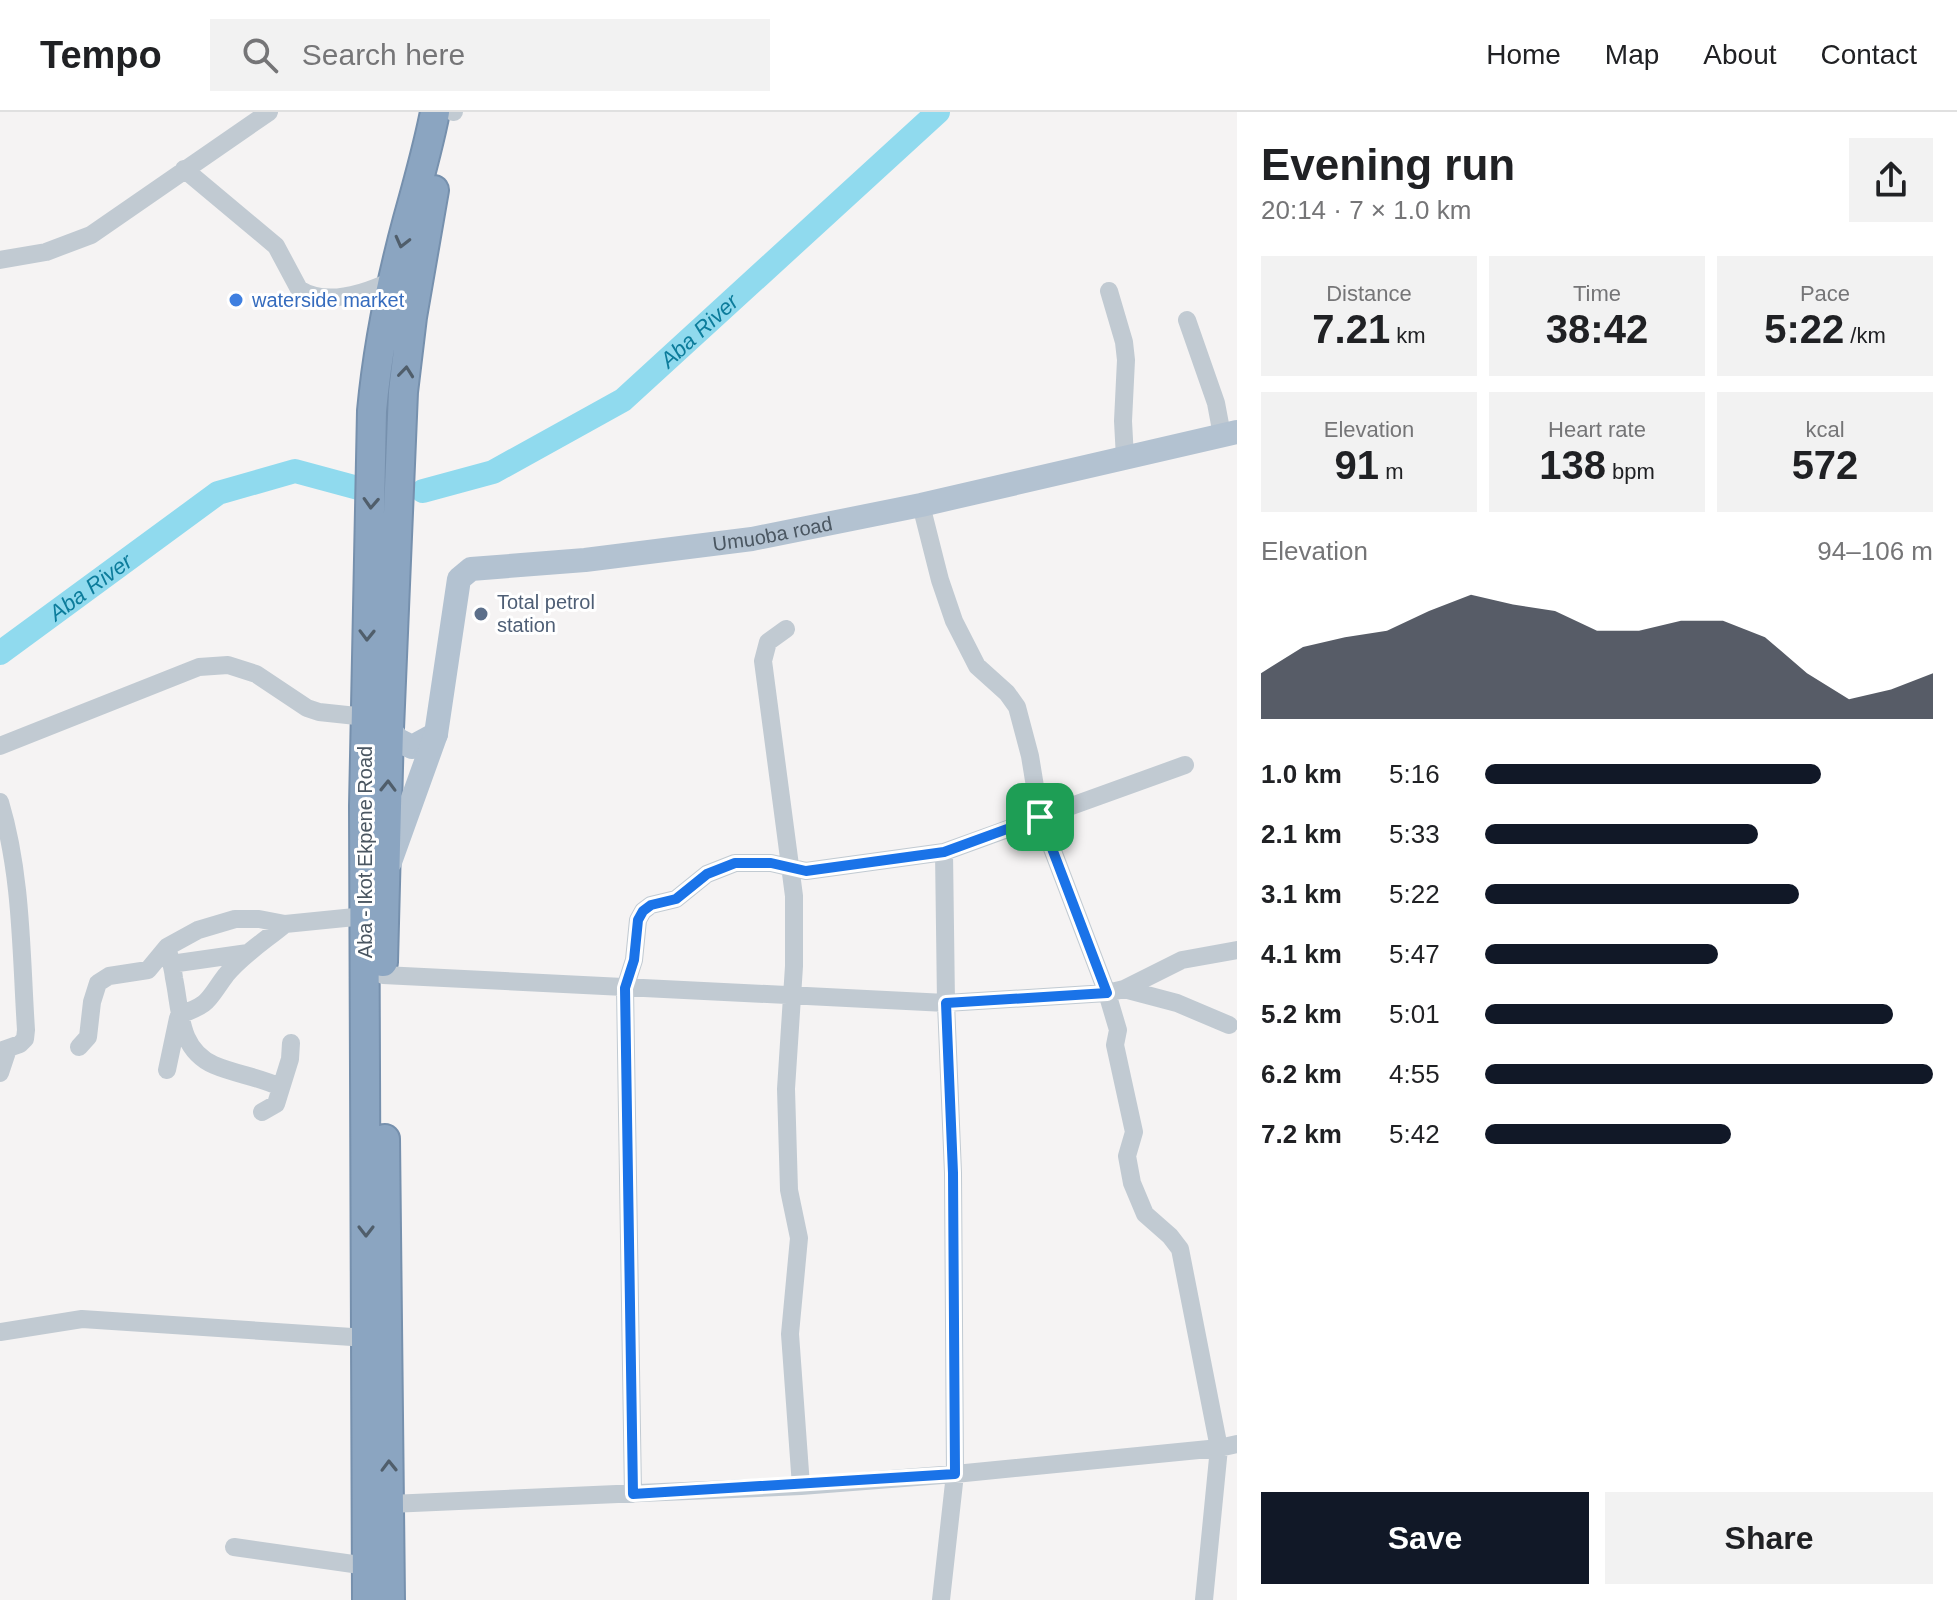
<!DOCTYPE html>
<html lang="en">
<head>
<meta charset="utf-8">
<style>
	:root { --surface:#fff; --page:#f2f2f2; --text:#202124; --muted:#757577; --line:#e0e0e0; --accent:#111827 }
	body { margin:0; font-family:Helvetica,sans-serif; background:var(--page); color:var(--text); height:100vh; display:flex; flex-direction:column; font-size:30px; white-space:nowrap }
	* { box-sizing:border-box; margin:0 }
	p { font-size:26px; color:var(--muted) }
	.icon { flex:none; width:44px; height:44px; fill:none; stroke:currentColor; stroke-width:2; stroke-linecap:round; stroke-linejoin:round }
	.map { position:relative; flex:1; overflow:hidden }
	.panel { display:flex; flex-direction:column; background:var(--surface); width:720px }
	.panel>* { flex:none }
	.pin { position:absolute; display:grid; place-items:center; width:68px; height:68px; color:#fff; margin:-34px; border-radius:16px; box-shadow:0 4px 12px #0006 }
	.round { display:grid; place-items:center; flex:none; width:84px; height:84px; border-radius:0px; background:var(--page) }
	.overview { display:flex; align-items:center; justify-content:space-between; height:136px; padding:0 24px }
	h1 { font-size:44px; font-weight:800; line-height:60px }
	.metrics { display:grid; grid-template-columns:repeat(3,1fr); gap:12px; height:136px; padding:8px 24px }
	.metrics div { display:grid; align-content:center; border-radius:0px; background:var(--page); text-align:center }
	.metrics b { font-size:40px; font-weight:800 }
	.metrics small { font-size:22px; font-weight:400 }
	.metrics p { font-size:22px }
	.chart { height:224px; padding:16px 24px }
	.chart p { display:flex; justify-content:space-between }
	.chart svg { width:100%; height:144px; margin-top:8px; fill:var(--accent); opacity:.7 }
	.cta { display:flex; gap:16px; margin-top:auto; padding:16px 24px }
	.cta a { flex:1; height:92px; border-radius:0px; background:var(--accent); color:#fff; font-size:32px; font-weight:800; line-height:92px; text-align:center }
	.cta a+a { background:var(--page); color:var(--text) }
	ul { padding:0 24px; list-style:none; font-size:26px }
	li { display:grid; grid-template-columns:128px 96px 1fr; align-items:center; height:60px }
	li i { height:20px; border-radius:10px; background:var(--accent) }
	header { display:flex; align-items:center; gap:48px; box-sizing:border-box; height:112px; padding:0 40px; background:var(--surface); border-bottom:2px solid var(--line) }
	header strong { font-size:38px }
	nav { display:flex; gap:44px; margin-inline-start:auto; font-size:28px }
	.search { width:560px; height:72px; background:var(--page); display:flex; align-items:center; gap:20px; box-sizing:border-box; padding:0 28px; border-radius:0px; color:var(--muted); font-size:30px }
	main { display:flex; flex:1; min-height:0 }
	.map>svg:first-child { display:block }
</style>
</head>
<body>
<header>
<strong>Tempo</strong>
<div class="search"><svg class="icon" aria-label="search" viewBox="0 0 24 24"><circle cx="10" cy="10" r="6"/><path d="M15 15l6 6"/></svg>Search here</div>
<nav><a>Home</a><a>Map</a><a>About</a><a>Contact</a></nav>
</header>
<main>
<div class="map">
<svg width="1237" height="1488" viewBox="0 0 1237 1488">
	<rect width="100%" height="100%" fill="#f5f3f3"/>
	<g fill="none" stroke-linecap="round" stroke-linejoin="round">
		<g stroke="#90daee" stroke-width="24">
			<path id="s1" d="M423,379L493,360L623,288L938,0"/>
			<path id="s2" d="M0,541L218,381L295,359L358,376"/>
		</g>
		<defs>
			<path id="highway" d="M383,850L389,617L403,280L412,205L434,78
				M385,1027L390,1488
				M367,1488L364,694L372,299C378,234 391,170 408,107C418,71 428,36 435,0"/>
		</defs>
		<use href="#highway" stroke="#7690ad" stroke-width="32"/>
		<path stroke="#c1cad2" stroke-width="18" d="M453,0H454
			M184,57L276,134L299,177C327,195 366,181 393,168
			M0,148L46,140L91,123L269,0
			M1109,179L1124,230L1126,248L1123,309L1125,346
			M1187,208L1216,291L1222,323
			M921,393L940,468L954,509L977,554L1007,581L1017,595L1030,644L1040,705L1107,881L1118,918L1115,933L1134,1020L1127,1044L1132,1071L1145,1102L1170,1124L1180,1137L1219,1336L1204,1488
			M786,517L768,530L763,549L794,784V854L786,977L789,1078L799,1126L790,1222L801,1374
			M0,634L199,555L228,553L256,562L307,596L319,600L366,605
			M0,690C22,763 21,842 26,918L25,927L20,932L0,939
			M167,835C170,846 173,856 174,866C181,899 178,937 214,953C235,962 259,965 280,975
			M171,852L248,841
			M383,863L946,891L1107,881L1124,877L1182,848L1237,838
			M1124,877L1177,891L1229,913
			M179,903C211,892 207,888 226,863C242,843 266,828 285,812
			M79,935L88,925L92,890L98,871L109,864L148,858L167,835L198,818L235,807H259L285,812L365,804
			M167,958L178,906
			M0,961L8,937
			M262,1000L276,992L290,947L291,931
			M0,1220L82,1207L367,1226
			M633,1382L625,876L634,848L638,808L643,799L651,793L676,787L707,762L735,751H771L806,759L944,740L1185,653
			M390,1392L801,1374L955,1362L1219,1336L1237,1332
			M234,1435L367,1454
			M941,1488L955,1362L953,1061L946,891L944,740"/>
		<g stroke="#b3c2d1" stroke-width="24">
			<path d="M389,617L398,628L412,635L436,622"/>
			<path id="s3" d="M390,750L436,622L459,467L471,457L585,448L752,427L921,393L1237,320"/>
		</g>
		<use href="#highway" stroke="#8ba5c1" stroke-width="28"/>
	</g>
	<defs><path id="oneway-chevron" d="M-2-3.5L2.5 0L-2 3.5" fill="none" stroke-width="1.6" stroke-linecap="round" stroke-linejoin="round" transform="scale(2)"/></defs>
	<g stroke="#505e6b">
		<use href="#oneway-chevron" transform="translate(402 130) rotate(104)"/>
		<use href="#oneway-chevron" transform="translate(406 260) rotate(-84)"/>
		<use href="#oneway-chevron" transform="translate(371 391) rotate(93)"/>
		<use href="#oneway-chevron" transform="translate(367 523) rotate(91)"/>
		<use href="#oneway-chevron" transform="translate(388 674) rotate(-89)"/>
		<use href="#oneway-chevron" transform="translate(366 1119) rotate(90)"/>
		<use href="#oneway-chevron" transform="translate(389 1354) rotate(-91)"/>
	</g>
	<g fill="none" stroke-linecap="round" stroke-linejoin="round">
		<defs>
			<path id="route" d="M1040,705L1107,881L946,891L953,1061L955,1362L633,1382L625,876L634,848L638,808L643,799L651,793L676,787L707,762L735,751H771L806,759L944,740Z"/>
		</defs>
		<use href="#route" stroke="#fff" stroke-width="16"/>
		<use href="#route" stroke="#1a73e8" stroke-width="10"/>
	</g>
	<circle fill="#3f7fe0" stroke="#fff" stroke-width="3" cx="236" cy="188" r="8"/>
	<circle fill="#5c6f8a" stroke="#fff" stroke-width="3" cx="481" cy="502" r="8"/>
	<g text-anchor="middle" stroke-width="6" stroke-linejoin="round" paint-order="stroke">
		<g font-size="20" fill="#366cbe" stroke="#fff" text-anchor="start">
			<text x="252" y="195">waterside market</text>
		</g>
		<g font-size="20" fill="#4a5661" stroke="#fff">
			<text dy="7" stroke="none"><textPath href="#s3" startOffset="612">Umuoba road</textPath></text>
			<text transform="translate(365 740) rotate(-90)" y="7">Aba - Ikot Ekpene Road</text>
		</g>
		<g font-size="20" fill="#4e5e75" stroke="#fff" text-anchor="start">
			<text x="497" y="497">Total petrol<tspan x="497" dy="23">station</tspan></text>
		</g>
		<g font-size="22" font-style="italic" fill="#0c7c9b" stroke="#fff">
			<text dy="8" stroke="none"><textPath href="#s1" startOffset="324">Aba River</textPath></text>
			<text dy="8" stroke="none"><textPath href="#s2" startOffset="112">Aba River</textPath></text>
		</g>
	</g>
</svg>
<div class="pin" style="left:1040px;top:705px;background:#1e9e55"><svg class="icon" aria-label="arrive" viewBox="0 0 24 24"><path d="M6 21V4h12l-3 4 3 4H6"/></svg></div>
</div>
<section class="panel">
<div class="overview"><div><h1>Evening run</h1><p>20:14 · 7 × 1.0 km</p></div><a class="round"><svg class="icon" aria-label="share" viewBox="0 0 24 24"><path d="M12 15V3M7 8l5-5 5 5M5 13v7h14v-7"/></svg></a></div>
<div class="metrics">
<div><p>Distance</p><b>7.21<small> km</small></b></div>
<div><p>Time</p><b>38:42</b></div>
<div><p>Pace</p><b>5:22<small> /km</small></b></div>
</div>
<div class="metrics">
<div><p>Elevation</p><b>91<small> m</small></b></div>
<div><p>Heart rate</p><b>138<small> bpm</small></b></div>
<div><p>kcal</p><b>572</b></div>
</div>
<div class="chart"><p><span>Elevation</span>94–106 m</p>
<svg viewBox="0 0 160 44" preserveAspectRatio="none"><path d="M0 44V30L10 22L20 19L30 17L40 11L50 6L60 9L70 11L80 17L90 17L100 14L110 14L120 19L130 30L140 38L150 35L160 30V44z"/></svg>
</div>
<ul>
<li><b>1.0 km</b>5:16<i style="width:75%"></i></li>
<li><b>2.1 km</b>5:33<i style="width:61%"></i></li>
<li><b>3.1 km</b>5:22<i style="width:70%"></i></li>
<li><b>4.1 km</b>5:47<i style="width:52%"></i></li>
<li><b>5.2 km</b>5:01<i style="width:91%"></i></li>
<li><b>6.2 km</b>4:55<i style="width:100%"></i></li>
<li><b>7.2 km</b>5:42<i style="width:55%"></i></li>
</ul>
<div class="cta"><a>Save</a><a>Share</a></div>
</section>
</main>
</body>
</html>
